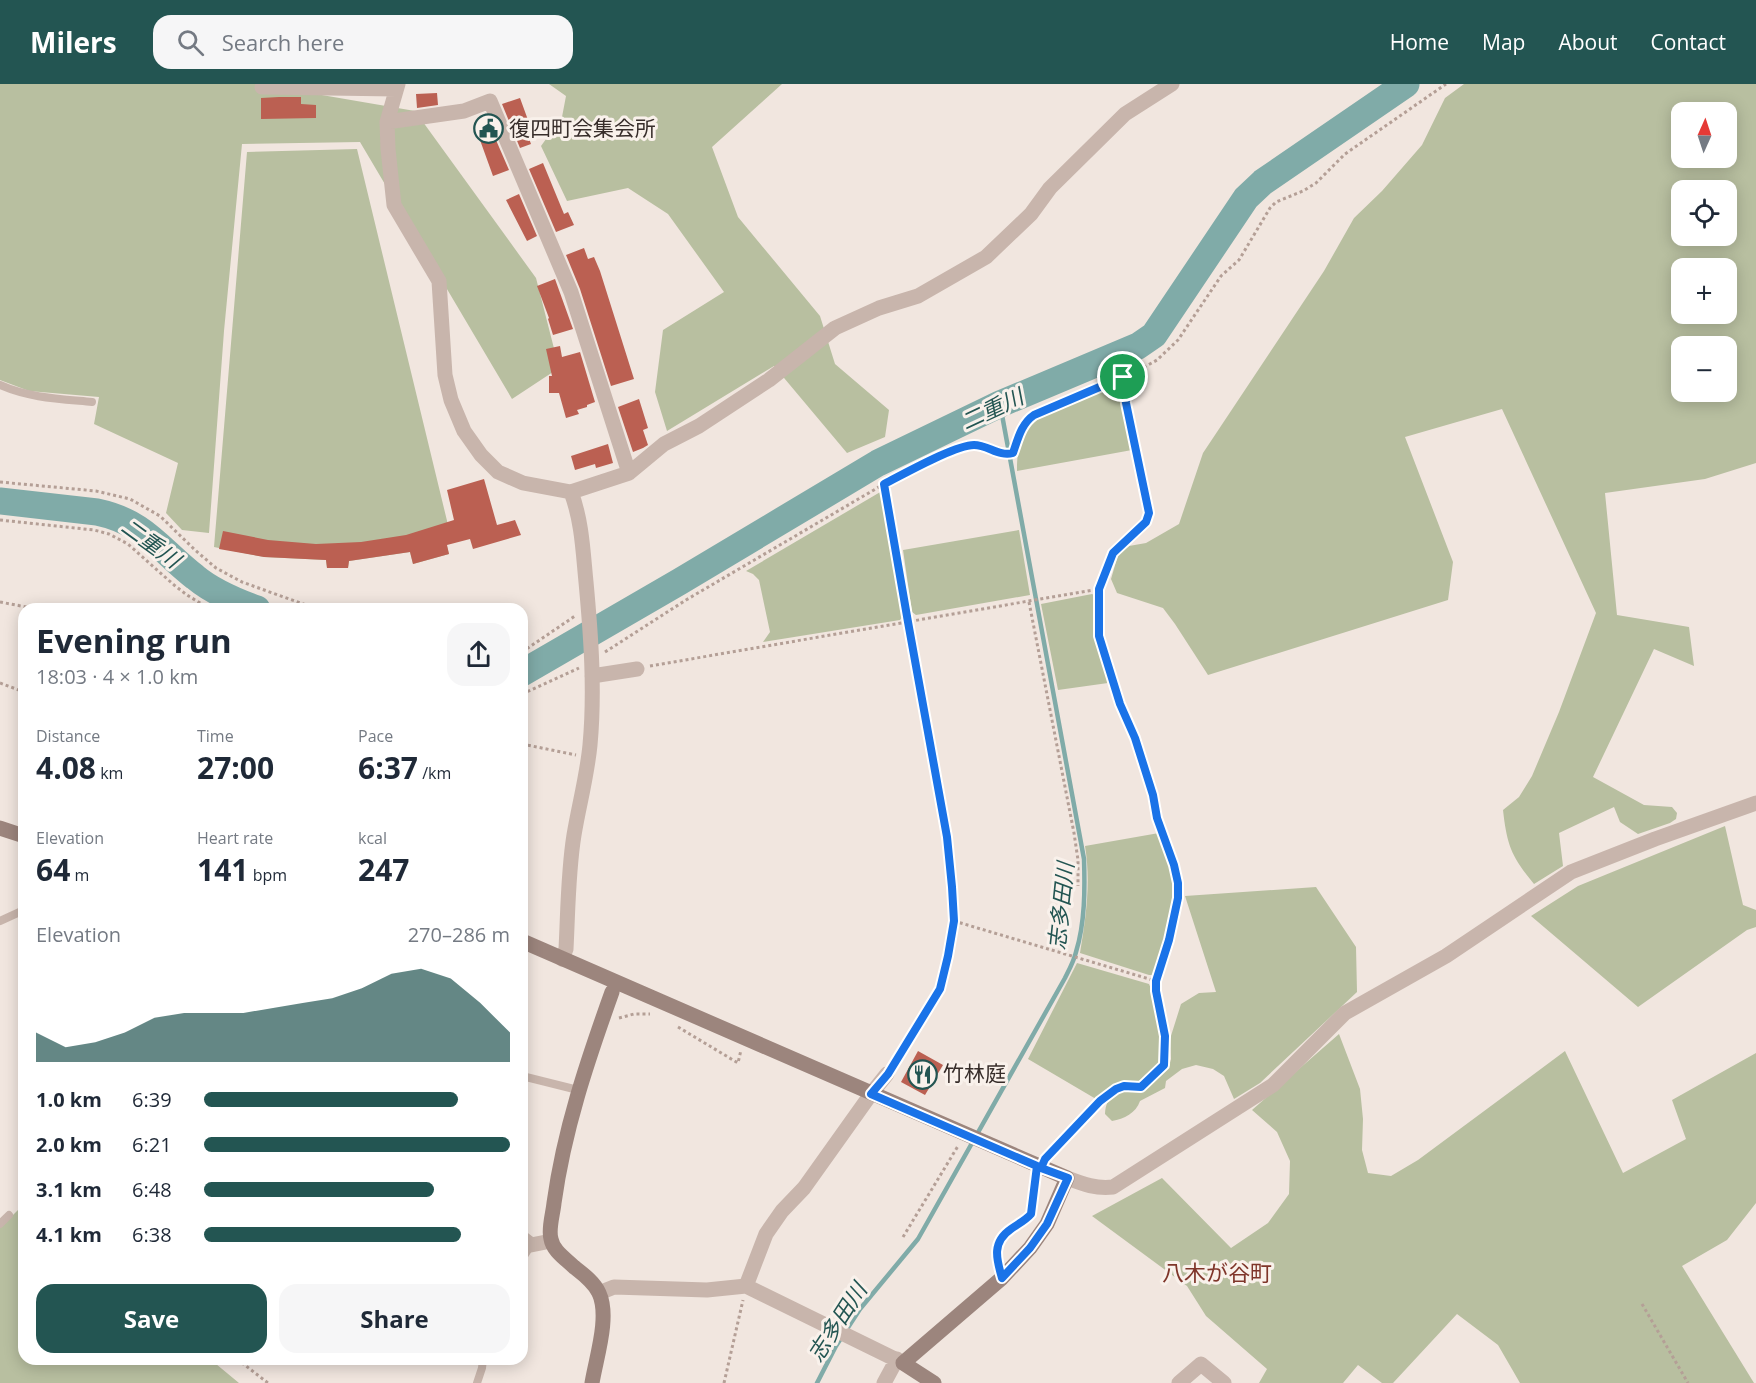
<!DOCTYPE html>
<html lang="en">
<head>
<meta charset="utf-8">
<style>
	:root { --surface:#fff; --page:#f6f6f7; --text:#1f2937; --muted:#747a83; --accent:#235552 }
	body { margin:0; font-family:"Open Sans","Noto Sans JP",sans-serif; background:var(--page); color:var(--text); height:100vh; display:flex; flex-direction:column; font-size:22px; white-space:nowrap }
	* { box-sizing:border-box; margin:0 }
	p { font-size:20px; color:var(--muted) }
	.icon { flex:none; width:33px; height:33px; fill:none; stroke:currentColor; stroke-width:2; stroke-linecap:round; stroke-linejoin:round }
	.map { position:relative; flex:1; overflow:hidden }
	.panel { position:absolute; left:18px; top:519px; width:510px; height:762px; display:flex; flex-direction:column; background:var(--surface); border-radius:18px; box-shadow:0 3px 15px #0003 }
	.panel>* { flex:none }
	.needle { width:39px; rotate:3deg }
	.fabs { position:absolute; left:1671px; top:18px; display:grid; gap:12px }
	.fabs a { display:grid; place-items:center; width:66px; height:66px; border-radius:12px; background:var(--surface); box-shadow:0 3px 15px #0003; font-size:30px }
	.pin { position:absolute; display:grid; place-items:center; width:51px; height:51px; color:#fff; margin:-26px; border:3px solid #fff; border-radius:50%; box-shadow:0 2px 6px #0007 }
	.round { display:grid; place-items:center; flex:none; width:63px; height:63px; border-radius:18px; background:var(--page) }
	.head { display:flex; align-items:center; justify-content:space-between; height:102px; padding:0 18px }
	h1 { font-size:33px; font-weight:700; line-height:45px }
	.stats { display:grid; grid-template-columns:repeat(3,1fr); gap:9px; height:102px; padding:6px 18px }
	.stats div { display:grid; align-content:center }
	.stats b { font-size:30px; font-weight:700 }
	.stats small { font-size:16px; font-weight:400 }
	.stats p { font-size:16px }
	.chart { height:168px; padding:12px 18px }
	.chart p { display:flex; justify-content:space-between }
	.chart svg { width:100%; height:108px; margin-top:6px; fill:var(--accent); opacity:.7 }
	.cta { display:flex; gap:12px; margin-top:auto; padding:12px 18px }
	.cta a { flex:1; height:69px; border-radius:18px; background:var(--accent); color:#fff; font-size:24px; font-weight:700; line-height:69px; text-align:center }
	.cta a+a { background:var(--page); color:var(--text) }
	ul { padding:0 18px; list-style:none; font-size:20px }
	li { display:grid; grid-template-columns:96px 72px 1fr; align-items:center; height:45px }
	li i { height:15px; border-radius:8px; background:var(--accent) }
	header { display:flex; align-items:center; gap:36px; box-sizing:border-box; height:84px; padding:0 30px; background:var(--accent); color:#fff }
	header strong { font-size:28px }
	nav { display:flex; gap:33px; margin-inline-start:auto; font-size:21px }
	.search { width:420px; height:54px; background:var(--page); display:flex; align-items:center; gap:15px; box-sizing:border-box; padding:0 21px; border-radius:18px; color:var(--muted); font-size:22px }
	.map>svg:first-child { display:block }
</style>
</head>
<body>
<header>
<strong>Milers</strong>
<div class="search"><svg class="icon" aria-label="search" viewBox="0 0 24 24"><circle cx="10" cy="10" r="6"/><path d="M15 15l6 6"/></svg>Search here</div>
<nav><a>Home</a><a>Map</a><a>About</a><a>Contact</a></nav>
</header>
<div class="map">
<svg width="1756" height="1299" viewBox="0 0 1756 1299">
	<rect width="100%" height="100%" fill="#f1e6df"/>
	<path fill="#b8bfa0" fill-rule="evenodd" d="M0,0H319L316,10L415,27L536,194L559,284L512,315L360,58L242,60L224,247L209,449L182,446L166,429L178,379L94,340L99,313L29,307L0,296Z
		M549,0H782L712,63L738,133L820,232L835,280L889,326L885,353L847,369L774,282L667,347L655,308L663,246L724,208L668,130L628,104L567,117L541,62L562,33L566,12Z
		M1464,0H1756V379L1705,395L1605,409L1617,531L1689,543L1694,582L1654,565L1593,693L1644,721L1672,723L1677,729L1676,735L1670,739L1638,750L1620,738L1614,723L1559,749L1563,782L1534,800C1511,772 1507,761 1503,726L1519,713L1532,692L1559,628L1596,529L1502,325L1405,353L1453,478L1448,516L1208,591L1175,540L1163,524L1117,509L1111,495L1118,471L1129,462L1146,459L1179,440L1203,369L1324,187L1354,134L1382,107L1422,61L1445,14ZM1726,28V74H1682V28ZM1726,106V152H1682V106ZM1682,184H1726V230H1682ZM1726,262V308H1682V262Z
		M357,65L449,445L443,447L449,470L413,480L410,468L349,477L348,484H327L326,476L264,473L214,463L247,68Z
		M1116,301L1121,305L1132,366L1017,387C1017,371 1019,350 1030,338C1042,327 1098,308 1116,301Z
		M882,407L903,532L900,536L763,558L770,548L759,496L753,490L746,487Z
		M1019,446L1030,511L916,531L912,528L903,466Z
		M1092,510L1096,512L1097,515L1096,553L1108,599L1058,606L1041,520Z
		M1725,742L1743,821L1756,826V843L1747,846L1638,923L1531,832L1578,802Z
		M1159,749C1165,765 1173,781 1175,799C1178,825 1162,865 1154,891H1149L1080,869C1086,833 1091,798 1085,762Z
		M1316,803L1356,863L1357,908L1260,999L1234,1015L1224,992L1213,985L1196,981L1182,985L1166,997L1165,1004L1140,1017C1136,1029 1124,1035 1112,1037L1105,1030C1106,1007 1123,1006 1142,1007L1168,985L1171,975L1170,955L1181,920L1199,909L1216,908L1185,812Z
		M1077,879L1149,900C1155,912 1164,964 1160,976C1157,984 1147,992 1141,998L1118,1000L1096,1015L1028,975Z
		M1339,950L1360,1005L1363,1035L1362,1066L1368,1089L1391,1092L1418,1076L1565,967L1623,1089L1686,1055L1672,1016L1756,969V1119L1727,1156L1682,1182L1754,1299H1520L1498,1261L1457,1230L1393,1299H1382L1358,1281L1343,1299H1259L1267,1285L1206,1232L1187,1202L1092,1132L1162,1094L1231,1164L1268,1139L1289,1110L1290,1077L1277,1048L1252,1026Z
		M24,1120V1275H210L239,1299H0V1144Z"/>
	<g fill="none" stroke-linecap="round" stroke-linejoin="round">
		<path stroke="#80aba8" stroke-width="4.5" d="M817,1299L836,1262L860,1225L918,1155L1065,894C1069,886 1074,877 1076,868C1085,839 1085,805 1084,775L1000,320"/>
		<path stroke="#80aba8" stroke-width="27" d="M0,417L97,428C145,438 159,465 195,493C213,508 235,517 257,525
			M522,589L679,498L878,379L1000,320L1138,262L1154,251L1246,114L1263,98L1406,0"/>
	</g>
	<path fill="#bb6052" d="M437,9L438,21L417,24L416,10Z
		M279,13H301V20L316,21V34L261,35V14Z
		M520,14L528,36L523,38L531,60L520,64L502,20Z
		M489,40L509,86L493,92L476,45Z
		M543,79L564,130L568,128L574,141L556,148L529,85Z
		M519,110L537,152L527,157L506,116Z
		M584,164L588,175L594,173L600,187L634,295L611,302L580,205L566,171Z
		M555,195L573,245L553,251L548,235L549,234L537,202Z
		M560,262L562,273L580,268L595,318L587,321V323L577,326L579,330L566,334L559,309H549V292H552L546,265Z
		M639,315L648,344L643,346L648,361L643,364L633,368L618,323Z
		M608,360L613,379L596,384L595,380L575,386L571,372Z
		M484,395L497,441L515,436L521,451L473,465L470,455L447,461L449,470L413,480L410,468L349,477L348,484H327L326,476L264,473L219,465L223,447L268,456L316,460L361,458L406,451L454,436L447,406Z
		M918,967L943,981L925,1011L901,998Z"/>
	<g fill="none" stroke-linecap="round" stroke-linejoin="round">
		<path stroke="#b49f96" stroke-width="3" stroke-dasharray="3 3" stroke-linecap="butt" d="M0,398L96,407L130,415L160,432L195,466L216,484L242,498L317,525
			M884,400L908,538L947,754L953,803L954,837L948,872L940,905L895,978
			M0,436L94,446L109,450L128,460L174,501L187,511L210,525
			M0,518L37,525
			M1029,518L1074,749L1078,776V802
			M522,568L575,532
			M605,568L686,516L884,400L964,361H983L1005,371L1013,369C1018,355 1021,340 1034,331L1141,285L1157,276L1178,256L1221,192L1239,176L1270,124L1276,118L1303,107L1316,99L1345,70L1446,0
			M650,582L1099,505
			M0,599L24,608
			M522,610L579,584
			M522,660L576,671
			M954,837L1156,897
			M619,934L634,930H650
			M678,943L738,979L741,966
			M1049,1071C1065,1054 1098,1013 1118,1004C1125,1001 1133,1002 1141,1003L1164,981L1165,952L1156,907V897L1169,856L1178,814V799L1174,781L1157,734L1153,711L1135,654L1120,620L1099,551V505L1113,469L1146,438L1149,429L1126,319L1123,293
			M903,1153L958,1062
			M997,1177C991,1149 1017,1146 1031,1130L1035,1095
			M1642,1220L1688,1299
			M237,1275L268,1299
			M443,1275L472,1276
			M724,1299L743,1216"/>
		<path stroke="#c8b5ac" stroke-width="8" d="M0,301C29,314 60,315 92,318
			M0,837L24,826
			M522,992L578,1006
			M0,1140L9,1131
			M522,1175L531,1161
			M477,1299L482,1284L483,1275"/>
		<path stroke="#c8b5ac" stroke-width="15" d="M398,0L387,38L388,65L394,121L439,197L445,291L451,316L464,347L481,371L498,388L523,399L571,408L629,389L664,360L699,342L769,296L835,244L879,224L918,212L986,173L1031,130L1050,104L1125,30L1172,0
			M262,3L396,5
			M387,38L464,27L490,17L571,208L629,389
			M592,592L637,585
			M562,875L566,865C568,827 568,788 574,751C579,721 587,692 590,661C595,607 591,552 586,498C583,468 582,437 571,408
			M1067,1094C1083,1100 1096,1105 1113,1103L1273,1001L1345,929L1446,872L1571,788L1655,755L1756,719
			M522,1154L531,1161L551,1157
			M746,1202L766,1150L782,1127L804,1104L871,1010L887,990
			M599,1209L614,1203L707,1206L746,1202L903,1279
			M884,1299L897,1275
			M1179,1299L1201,1280L1224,1299"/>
		<path stroke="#9c857d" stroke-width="15" d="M0,744L24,752
			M522,857L1067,1094L1047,1140L1030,1164L1002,1194L903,1279L934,1299
			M592,1299C596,1274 610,1233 599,1209C594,1198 583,1190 574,1183C566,1175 553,1167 551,1155C548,1145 553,1130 554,1119C564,1046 587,978 612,908"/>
	</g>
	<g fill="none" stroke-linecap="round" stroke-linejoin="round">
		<defs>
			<path id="route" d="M1123,293L1126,319L1149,429L1146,438L1113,469L1099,505V552L1120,620L1135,654L1153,711L1157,734L1174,781L1178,799V814L1169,856L1156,897V907L1165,952L1164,981L1141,1003L1124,1002L1116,1005L1100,1017L1045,1075L1041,1084L1068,1094L1047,1140L1030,1164L1002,1194C996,1174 992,1158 1011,1145C1018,1140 1026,1136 1031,1130L1037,1082L871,1010L888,990L940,905L948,872L954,837L952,803L947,753L908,538L884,400C904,390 955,361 974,361C988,361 999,373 1013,369C1018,355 1021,340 1034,331Z"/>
		</defs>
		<use href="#route" stroke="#fff" stroke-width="12"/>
		<use href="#route" stroke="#1a73e8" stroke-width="8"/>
	</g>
	<defs>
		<symbol id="civic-ring" viewBox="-11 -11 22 22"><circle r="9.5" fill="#f9f1eb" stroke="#235552" stroke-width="1.5"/><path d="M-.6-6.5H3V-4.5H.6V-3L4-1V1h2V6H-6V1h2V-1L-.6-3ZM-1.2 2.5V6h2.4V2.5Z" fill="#235552"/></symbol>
		<symbol id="restaurant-ring" viewBox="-11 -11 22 22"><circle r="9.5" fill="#f9f1eb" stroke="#235552" stroke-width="1.5"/><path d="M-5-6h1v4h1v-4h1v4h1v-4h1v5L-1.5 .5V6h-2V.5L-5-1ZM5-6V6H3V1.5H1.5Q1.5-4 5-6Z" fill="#235552"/></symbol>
	</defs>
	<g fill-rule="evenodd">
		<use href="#civic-ring" x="472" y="28" width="33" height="33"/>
		<use href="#restaurant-ring" x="906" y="974" width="33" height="33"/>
	</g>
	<g text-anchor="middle" stroke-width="6" stroke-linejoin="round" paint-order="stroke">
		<g font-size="21" fill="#372d2a" stroke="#f9f1eb" text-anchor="start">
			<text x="509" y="52">復四町会集会所</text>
			<text x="943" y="997">竹林庭</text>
		</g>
		<g font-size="22" font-style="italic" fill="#235552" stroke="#f9f1eb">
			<text transform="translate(992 325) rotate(-25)" y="8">二重川</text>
			<text transform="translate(151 459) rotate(36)" y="8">二重川</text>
			<text transform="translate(1061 822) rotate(-84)" y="8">志多田川</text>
			<text transform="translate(837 1238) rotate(-57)" y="8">志多田川</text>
		</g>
		<g font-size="22" fill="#7f352a" stroke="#f9f1eb">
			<text x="1217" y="1197">八木が谷町</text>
		</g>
	</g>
</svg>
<div class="fabs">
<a><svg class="needle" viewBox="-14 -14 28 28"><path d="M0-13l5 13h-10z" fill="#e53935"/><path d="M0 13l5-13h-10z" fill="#747a83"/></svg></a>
<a><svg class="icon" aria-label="locate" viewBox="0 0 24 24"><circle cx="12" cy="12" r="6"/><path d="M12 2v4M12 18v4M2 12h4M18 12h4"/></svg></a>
<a>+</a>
<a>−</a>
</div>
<div class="pin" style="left:1123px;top:293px;background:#1e9e55"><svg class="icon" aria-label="arrive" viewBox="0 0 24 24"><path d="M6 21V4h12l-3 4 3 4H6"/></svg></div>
<section class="panel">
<div class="head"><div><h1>Evening run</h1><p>18:03 · 4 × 1.0 km</p></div><a class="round"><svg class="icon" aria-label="share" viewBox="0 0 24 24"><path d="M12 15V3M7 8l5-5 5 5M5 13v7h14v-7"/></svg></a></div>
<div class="stats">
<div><p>Distance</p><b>4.08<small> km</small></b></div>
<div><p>Time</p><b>27:00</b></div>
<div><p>Pace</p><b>6:37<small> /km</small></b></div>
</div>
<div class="stats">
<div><p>Elevation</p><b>64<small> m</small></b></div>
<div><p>Heart rate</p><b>141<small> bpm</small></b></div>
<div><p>kcal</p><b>247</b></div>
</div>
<div class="chart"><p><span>Elevation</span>270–286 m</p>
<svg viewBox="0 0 160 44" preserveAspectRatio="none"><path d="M0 44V32L10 38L20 36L30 32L40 26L50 24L60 24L70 24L80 22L90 20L100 18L110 14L120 8L130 6L140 10L150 20L160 32V44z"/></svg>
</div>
<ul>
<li><b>1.0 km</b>6:39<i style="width:83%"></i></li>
<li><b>2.0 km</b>6:21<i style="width:100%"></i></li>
<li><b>3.1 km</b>6:48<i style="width:75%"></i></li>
<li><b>4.1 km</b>6:38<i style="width:84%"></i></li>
</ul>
<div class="cta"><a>Save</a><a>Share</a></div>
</section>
</div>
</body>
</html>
